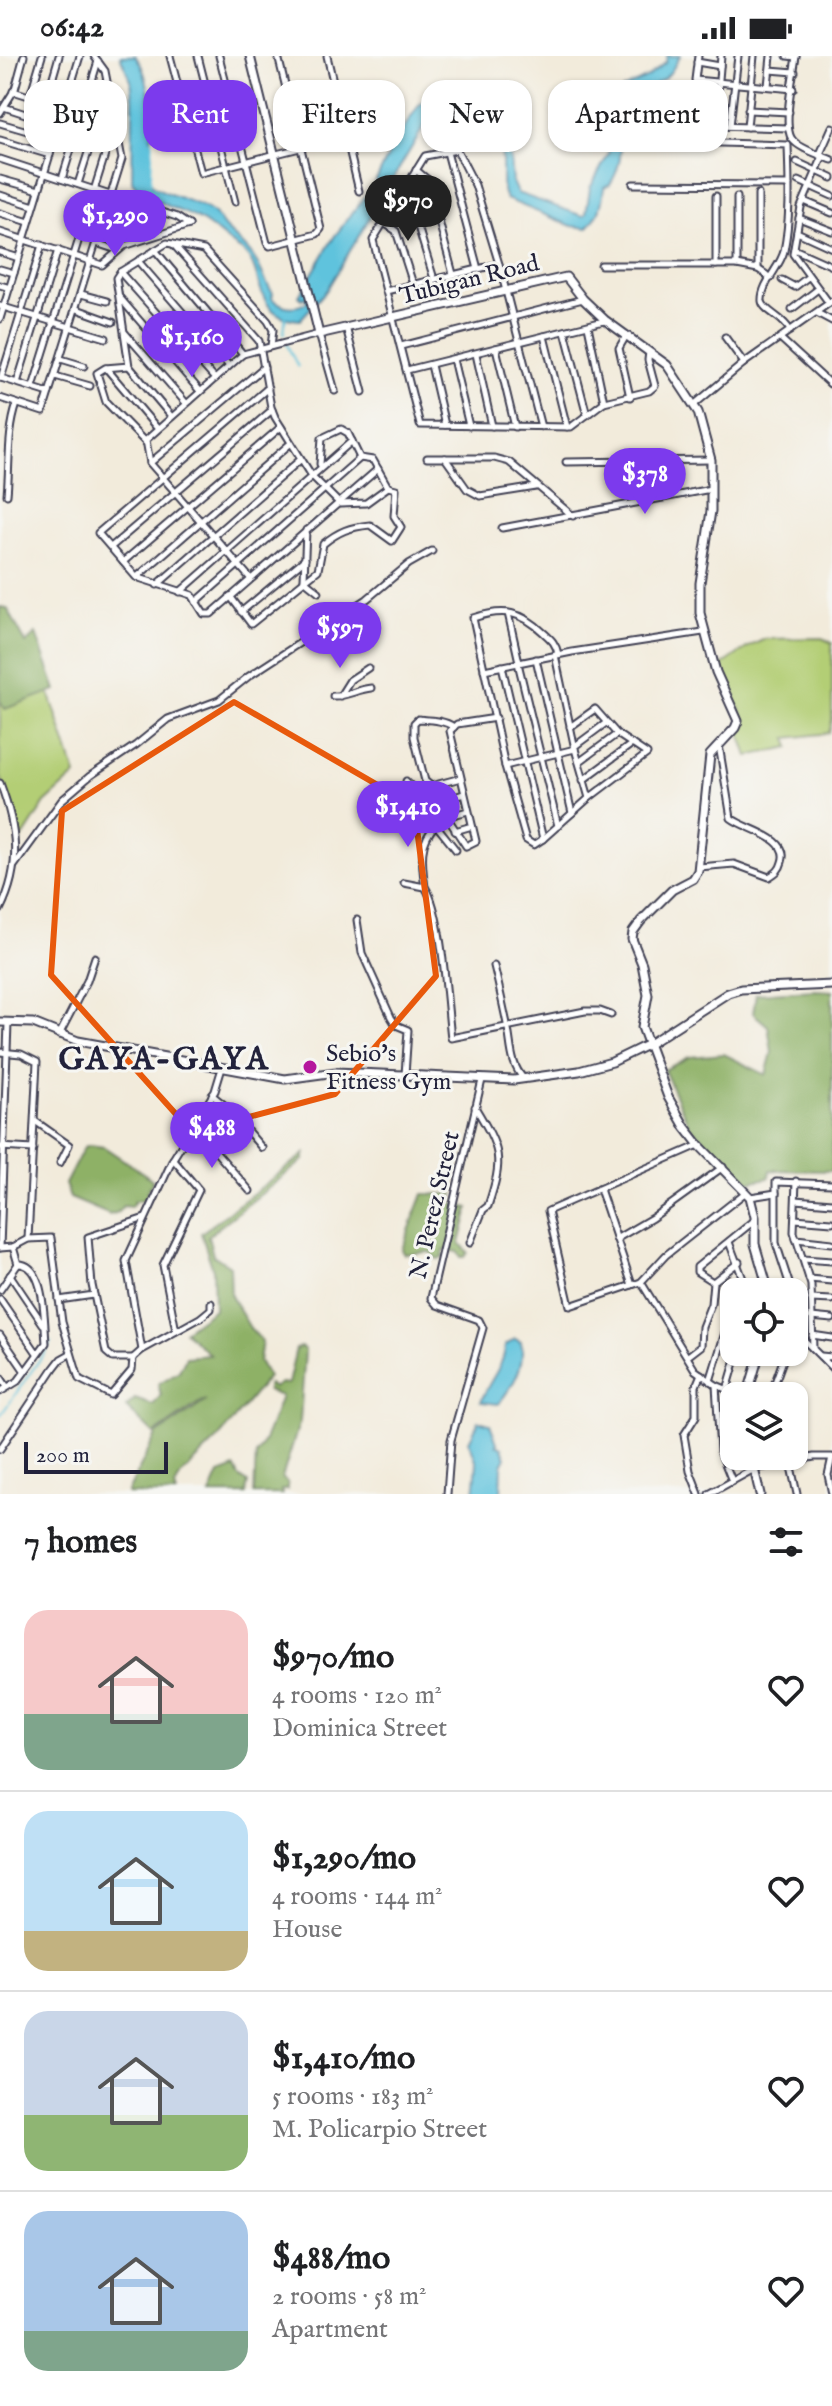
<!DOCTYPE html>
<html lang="en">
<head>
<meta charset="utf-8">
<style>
	:root { --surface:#fff; --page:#f6f6f6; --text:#202124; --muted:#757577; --line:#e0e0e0; --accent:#7c3aed }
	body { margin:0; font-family:"IM FELL English",serif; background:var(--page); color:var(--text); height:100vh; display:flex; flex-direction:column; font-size:30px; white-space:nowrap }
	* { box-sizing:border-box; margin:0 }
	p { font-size:26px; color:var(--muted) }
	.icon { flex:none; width:44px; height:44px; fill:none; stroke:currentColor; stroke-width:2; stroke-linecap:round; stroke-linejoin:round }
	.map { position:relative; height:1438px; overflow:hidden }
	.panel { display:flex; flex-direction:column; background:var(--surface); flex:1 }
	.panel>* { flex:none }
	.hud { position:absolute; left:24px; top:24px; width:784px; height:72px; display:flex; gap:16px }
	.fabs { position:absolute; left:720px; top:1222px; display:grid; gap:16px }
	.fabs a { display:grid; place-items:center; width:88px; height:88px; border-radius:16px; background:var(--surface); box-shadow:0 2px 6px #0004; font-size:40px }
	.scale { position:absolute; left:24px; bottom:20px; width:144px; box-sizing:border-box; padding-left:8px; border:4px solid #22223b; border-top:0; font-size:22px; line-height:28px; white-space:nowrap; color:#22223b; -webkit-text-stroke:6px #f6f6f2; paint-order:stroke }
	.price { position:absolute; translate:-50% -68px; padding:0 18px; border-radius:28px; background:var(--accent); color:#fff; font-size:26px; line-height:52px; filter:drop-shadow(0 2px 4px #0008) }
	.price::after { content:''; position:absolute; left:50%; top:48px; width:24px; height:18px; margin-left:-12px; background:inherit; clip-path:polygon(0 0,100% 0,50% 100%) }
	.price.on { background:#222; color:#fff }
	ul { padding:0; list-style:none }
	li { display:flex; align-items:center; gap:24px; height:200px; padding:0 24px }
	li+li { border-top:2px solid var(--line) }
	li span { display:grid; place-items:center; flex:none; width:224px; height:160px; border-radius:24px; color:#555 }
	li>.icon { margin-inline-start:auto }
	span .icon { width:96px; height:96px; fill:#fffc; stroke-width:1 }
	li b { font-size:34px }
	h2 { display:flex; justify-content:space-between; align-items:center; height:96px; padding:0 24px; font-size:34px }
	.tag { padding:0 28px; border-radius:24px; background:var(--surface); box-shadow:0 2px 6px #0004; font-size:28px; line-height:72px }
	.tag.on { background:var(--accent); color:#fff }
	.status { display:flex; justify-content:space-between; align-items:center; height:56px; padding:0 40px; background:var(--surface); direction:ltr }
	.status svg { height:22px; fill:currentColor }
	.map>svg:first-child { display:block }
	.green { fill:#b3ce74; stroke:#6a7858; stroke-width:2 }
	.forest { fill:#8eb166; stroke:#586a50; stroke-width:2 }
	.water { fill:#5fc3dd; stroke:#40728c; stroke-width:2 }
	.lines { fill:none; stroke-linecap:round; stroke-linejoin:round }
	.stream { stroke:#5fc3dd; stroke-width:2 }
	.river { stroke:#5fc3dd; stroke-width:9 }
	.street-casing { stroke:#414053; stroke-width:9 }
	.secondary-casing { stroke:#414053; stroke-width:11 }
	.primary-casing { stroke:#414053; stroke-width:11 }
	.street { stroke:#fff; stroke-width:5 }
	.secondary { stroke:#fff; stroke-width:7 }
	.primary { stroke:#fff; stroke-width:7 }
	.marked { fill:none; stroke:#e8590c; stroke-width:6; stroke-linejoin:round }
	.poi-dot { fill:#b5179e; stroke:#f6f6f2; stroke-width:3 }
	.labels { text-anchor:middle; stroke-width:6; stroke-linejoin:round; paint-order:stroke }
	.street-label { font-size:24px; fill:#22223b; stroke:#f6f6f2 }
	.poi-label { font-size:24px; fill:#22223b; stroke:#f6f6f2; text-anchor:start }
	.district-label { font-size:32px; font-weight:bold; letter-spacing:2px; fill:#22223b; stroke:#f6f6f2 }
</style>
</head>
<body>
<div class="status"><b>06:42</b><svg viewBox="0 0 49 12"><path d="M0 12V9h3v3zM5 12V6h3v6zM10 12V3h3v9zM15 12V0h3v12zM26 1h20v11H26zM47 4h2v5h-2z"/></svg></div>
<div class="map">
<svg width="832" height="1438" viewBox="0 0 832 1438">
	<rect width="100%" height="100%" fill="#f6f6f2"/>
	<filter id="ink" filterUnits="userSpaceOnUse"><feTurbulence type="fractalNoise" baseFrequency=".0125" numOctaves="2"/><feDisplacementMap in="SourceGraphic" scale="16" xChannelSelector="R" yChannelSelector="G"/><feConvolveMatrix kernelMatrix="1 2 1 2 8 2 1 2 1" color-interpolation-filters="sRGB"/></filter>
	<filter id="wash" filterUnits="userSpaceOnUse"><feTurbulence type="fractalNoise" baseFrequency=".006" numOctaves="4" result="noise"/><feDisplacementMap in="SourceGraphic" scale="32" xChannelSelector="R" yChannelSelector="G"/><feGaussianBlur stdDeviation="1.8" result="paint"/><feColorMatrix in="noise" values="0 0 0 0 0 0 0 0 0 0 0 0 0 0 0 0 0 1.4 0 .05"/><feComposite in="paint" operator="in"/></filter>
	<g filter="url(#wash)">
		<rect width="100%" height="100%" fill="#f2ebdb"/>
		<g class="green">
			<polygon points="822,582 832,587 832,664 829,677 787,682 790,691 748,700 739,674 743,664 742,658 718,612 748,591 765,583"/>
			<polygon points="49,636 76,719 45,747 21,784 14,754 0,719 0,645 5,652"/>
		</g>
		<g class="forest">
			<polygon points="0,551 7,552 26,587 36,578 56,634 5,653 0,645"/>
			<polygon points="815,934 832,935 832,1115 770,1114 769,1122 744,1127 689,1070 664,1014 689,1001 724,998 766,1019 772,996 768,970 753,957 756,938"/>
			<polygon points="90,1089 104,1091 149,1121 153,1125 147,1135 147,1143 135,1145 131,1151 123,1150 118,1156 110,1159 70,1142 65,1128 84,1091"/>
			<polygon points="305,1098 304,1104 208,1180 213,1199 230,1210 231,1240 250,1272 262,1285 259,1305 268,1321 217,1384 181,1419 175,1431 177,1438 127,1438 156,1379 206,1345 199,1347 154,1378 126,1351 135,1343 153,1349 161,1339 158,1328 179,1315 186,1301 210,1299 184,1275 214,1253 213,1214 201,1177"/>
			<polygon points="423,1138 454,1138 451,1147 469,1152 460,1187 468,1196 465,1201 461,1201 458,1196 444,1194 443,1202 437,1203 430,1196 404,1198 402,1193"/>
			<path d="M302,1291L305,1295L300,1365L282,1422L288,1427V1434H281L282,1438H254L256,1398C263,1392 277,1351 281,1340L267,1335V1331L269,1328L273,1332L281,1327L288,1328L296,1292Z"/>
			<polygon points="235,1412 239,1421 248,1427 246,1438 210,1438 219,1418"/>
		</g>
		<g class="water">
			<path d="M120,0H135C149,16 153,57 152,77C151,93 142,111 150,126C158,138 201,145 215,159C220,164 222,170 227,174C238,185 248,191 256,205C263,216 265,227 273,237L272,242C283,252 294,254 307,246L305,241L301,243L299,240L334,181L373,130L395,86L419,49L448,29H469L489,34L511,60L513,71L509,86L512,126L517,137L583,160L586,158L590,132L609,97L606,81L617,41L623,33L648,21L666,6L667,0H680C676,7 672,16 666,21C652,32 634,35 627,54C618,79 626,105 610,128L604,131C602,149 600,159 587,172L572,170L506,143C500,132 503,119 502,106C501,87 498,67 489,50L476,42L455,38L434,54L326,235L300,264C249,261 267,212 241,194C228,186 223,181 212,172C188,152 150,151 132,125L133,42L131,25Z"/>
			<path d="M515,1283L521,1286C526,1310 513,1330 498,1348L481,1346C487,1327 505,1309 505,1290Z"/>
			<polygon points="479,1365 490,1368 497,1387 496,1389 502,1392 506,1401 502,1409 501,1438 474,1438 477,1407 469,1385"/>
		</g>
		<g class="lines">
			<g class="stream">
				<polyline points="284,277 286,258"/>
				<polyline points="286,287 298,311"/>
				<polyline points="0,1360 52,1286"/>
			</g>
			<polyline class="river" points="147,128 149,87"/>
		</g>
	</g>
	<g filter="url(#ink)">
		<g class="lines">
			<defs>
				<g id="street">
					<polyline points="170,0 201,117 300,92"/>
					<polyline points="198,0 235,146"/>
					<polyline points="219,0 267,187 270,190 317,178 321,173 278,0"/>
					<polyline points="327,0 359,135"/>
					<polyline points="698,0 695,24 793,33"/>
					<polyline points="787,0 796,1"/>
					<path d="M796,0C794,18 782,69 792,83C799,93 821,99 832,104"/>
					<polyline points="697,6 720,10"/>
					<polyline points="770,14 795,16"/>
					<polyline points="768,30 771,0"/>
					<polyline points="13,35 114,67"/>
					<polyline points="30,40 42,0"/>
					<polyline points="46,45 59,0"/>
					<polyline points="4,51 59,69"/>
					<polyline points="655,53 717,56"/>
					<polyline points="748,54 789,56"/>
					<polyline points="0,57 15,33 24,0"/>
					<polyline points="0,67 55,83"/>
					<polyline points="632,68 788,72"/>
					<polyline points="715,70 721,0"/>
					<polyline points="730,70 738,0"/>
					<polyline points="747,71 754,0"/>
					<path d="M627,75C638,60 655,52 668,39L718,40"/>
					<polyline points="0,84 50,99"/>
					<path d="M651,85L788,89C789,125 791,160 784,195C780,212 761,227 762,245C763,255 785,262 790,275"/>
					<polyline points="447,96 478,213"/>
					<polyline points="820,98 832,71"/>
					<polyline points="823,100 801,151 793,198 829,247"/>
					<polyline points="0,103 177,161 189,169"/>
					<polyline points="797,106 832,122"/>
					<polyline points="416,114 428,124 453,218"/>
					<polyline points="0,123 39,134"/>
					<polyline points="62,123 98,5"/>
					<polyline points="799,125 832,140"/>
					<polyline points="78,128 99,62"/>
					<polyline points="633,128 789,129"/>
					<polyline points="0,139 34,150"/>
					<polyline points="401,139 412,151 434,223"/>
					<polyline points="737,141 737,209"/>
					<polyline points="804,145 832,157"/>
					<polyline points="0,157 29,166"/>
					<polyline points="799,162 832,175"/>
					<polyline points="384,167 396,175 413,228"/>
					<polyline points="101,170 142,183"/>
					<polyline points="0,176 102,209 124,190 189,169"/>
					<polyline points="797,176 832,192"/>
					<polyline points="96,187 117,194"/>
					<polyline points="173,188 259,285 271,351 275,361 312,420 340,448 366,447 388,431 373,404 360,402 348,377 341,373 322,382 320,408 322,411"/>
					<polyline points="794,193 832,210"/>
					<polyline points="155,194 243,298"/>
					<polyline points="0,196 19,202"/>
					<polyline points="138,205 229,310"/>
					<polyline points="601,209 737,209 758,213 771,222"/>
					<polyline points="716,209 716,140"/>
					<polyline points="0,213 14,217"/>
					<polyline points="758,213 758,138"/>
					<polyline points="120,216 215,323"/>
					<polyline points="782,224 795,231 808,221"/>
					<polyline points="0,229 10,232"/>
					<polyline points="386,235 499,208"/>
					<polyline points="81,238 107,245"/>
					<polyline points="120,242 200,335"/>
					<polyline points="0,250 106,282"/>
					<polyline points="77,253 113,266"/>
					<polyline points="792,253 818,233"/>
					<polyline points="817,257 832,265"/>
					<polyline points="0,263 80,0"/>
					<polyline points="588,270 604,346"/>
					<polyline points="346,271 363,336"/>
					<polyline points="565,275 587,359"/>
					<polyline points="125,277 186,347"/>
					<polyline points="544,280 567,371"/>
					<polyline points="626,280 619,292 630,341"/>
					<polyline points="725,281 744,307"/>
					<polyline points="780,282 830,328"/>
					<polyline points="401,290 583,243"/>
					<polyline points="496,292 515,371"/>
					<polyline points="476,298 492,370"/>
					<polyline points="61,303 84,310"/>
					<polyline points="453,303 469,370"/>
					<polyline points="431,309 445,369"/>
					<polyline points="129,310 171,360"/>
					<polyline points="106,312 157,372"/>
					<polyline points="407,314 604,265"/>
					<polyline points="55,320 90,330"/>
					<polyline points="1,322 42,189"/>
					<polyline points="1,322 49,337"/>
					<polyline points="17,327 58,194"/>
					<polyline points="33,331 114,70"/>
					<polyline points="268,332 98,477 136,521 192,539 204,558 211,558 378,413"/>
					<polyline points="0,342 43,356 122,103 105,15 94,0"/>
					<polyline points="695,348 744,307 832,245"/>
					<polyline points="541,371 499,208 475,129 457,94 425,100 373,184 420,369 571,371 604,346 649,335 655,330 648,304 649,296"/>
					<polyline points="145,386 106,346 97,317 105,312 129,310 116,222 120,216 167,187 204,194 268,265 273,274 271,290"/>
					<polyline points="427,402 494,402 509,406 573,460"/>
					<polyline points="445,402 467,433 480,440 536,431"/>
					<polyline points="566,406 711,404"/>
					<polyline points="150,407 264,311"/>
					<path d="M7,439C10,408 7,377 17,348"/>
					<polyline points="502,472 711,433"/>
					<polyline points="111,491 272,354"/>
					<polyline points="123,506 281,371"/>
					<polyline points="137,521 291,387"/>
					<polyline points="250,522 150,407 146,384 243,298 319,278 335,335"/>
					<polyline points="304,523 306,474"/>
					<polyline points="304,524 319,536"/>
					<polyline points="157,529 300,404"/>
					<polyline points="180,536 352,385"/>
					<path d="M230,540L251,568L318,514L323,488C339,475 350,471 370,469L392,485L401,471L394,460L396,433L388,431"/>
					<polyline points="196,546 360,402"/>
					<polyline points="241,556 305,503"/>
					<polyline points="508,557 519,606"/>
					<path d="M558,598C556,588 552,584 544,577C521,555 504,552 473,562L505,710L526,784L534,789L543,783L589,742L647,698L617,678L595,653L570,671"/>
					<polyline points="555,599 575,693 589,742"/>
					<polyline points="536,603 572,757"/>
					<polyline points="518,607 558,770"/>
					<polyline points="502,610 543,783"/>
					<polyline points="484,614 572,596 703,576"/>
					<path d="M333,640C346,641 358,633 371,632"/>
					<polyline points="340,640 350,624 368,612"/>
					<polyline points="575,690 606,667"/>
					<polyline points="579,706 617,678"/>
					<polyline points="505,710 575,693"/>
					<polyline points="461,722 431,730 437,746 466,790 476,785 450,675 457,668 496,662"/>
					<polyline points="583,724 632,688"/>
					<polyline points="406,725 426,746 436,769 456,794"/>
					<path d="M0,727C17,772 22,810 0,854"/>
					<path d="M431,730L425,725L414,681V667L418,663C430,664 444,664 454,671"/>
					<polyline points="437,746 464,738"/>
					<polyline points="446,761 468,755"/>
					<polyline points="421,766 414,753 426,746"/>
					<polyline points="455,775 472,770"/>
					<polyline points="14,810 62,744 90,720 136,689 168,663 219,644 249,620 367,543 409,508 432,495"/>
					<path d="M699,811L734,808L769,821C776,817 780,814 782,806C791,781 746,774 731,762L719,689"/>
					<path d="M404,827L425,831C442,854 447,949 451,982L585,955H600L611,959"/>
					<path d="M425,831C422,809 418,786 436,769"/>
					<polyline points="357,864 362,897 391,961 396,969 408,974 405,1019"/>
					<path d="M494,910C499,930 503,949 507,968C512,988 509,1007 524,1023"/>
					<polyline points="59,979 87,925 95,901"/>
					<polyline points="0,996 21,998 37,1006 28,1183"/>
					<polyline points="212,1039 227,1051 262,1092"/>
					<polyline points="35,1065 69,1089 60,1107"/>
					<polyline points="190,1074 210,1089 250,1135"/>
					<polyline points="699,1089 548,1155 570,1250 641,1226 666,1199 746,1136"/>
					<polyline points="0,1091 33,1093"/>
					<polyline points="173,1103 199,1134 163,1209 176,1275"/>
					<polyline points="796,1125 794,1176 811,1229 813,1293"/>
					<polyline points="600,1133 632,1229"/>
					<polyline points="750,1141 776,1137"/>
					<polyline points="796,1144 832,1147"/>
					<polyline points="795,1163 832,1166"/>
					<polyline points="616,1183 652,1162 723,1111"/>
					<polyline points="796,1183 832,1187"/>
					<polyline points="729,1186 748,1236"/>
					<path d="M470,1187L483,1154L488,1150C504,1102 501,1094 475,1051"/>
					<polyline points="13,1191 18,1208"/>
					<polyline points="0,1192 13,1191 28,1183 51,1182 62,1266 79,1323 111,1339 132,1314 133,1302 142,1294 200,1262 211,1253 211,1247"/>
					<polyline points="0,1192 8,967"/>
					<polyline points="803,1203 832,1205"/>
					<polyline points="10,1219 43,1268"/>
					<polyline points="809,1223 832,1225"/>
					<polyline points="641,1226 695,1314 716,1329 743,1340"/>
					<polyline points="713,1226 697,1216 697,1211 755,1164"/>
					<polyline points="0,1234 18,1208"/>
					<polyline points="792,1236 776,1187 776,1126 832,1128"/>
					<polyline points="0,1243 37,1297"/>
					<polyline points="811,1243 832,1244"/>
					<polyline points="59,1244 94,1239"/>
					<polyline points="811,1261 832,1263"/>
					<polyline points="794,1274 832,1312"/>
					<polyline points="0,1279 24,1314"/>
					<polyline points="812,1279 832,1282"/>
					<polyline points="142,1294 126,1205 173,1103 215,1035 222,1012"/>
					<polyline points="688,1300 701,1290 702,1271 711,1248 713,1226 739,1206"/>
					<polyline points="821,1300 832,1301"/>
					<polyline points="133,1302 113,1302 106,1296 92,1229 88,1181 145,1162"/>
					<polyline points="0,1320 7,1331"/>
					<polyline points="710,1325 732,1254 731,1238 745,1226"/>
					<polyline points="716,1329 720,1395 732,1425"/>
					<polyline points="727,1334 738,1296"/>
					<path d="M0,1336L18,1325L46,1287C44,1266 46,1207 18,1208"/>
					<polyline points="770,1340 786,1296"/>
					<polyline points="0,1393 54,1312 61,1303 70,1298"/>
					<polyline points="790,1406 797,1438"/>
					<polyline points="447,1438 451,1384 483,1272 479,1264 437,1249 431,1242 482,1024"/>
					<polyline points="699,1438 690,1415 684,1379 696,1360 696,1330 701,1318"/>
					<polyline points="709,1438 754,1413 814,1401 832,1401 828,1419 832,1438"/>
				</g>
				<g id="secondary">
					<polyline points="250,0 319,278 566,221 583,243 605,264 667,309 698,356 711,404 711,455 700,527 700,557 716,616 738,665 735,672 710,699 698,815 693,823 672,834 641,865 633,876 632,883 642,908 648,939 642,971 668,1041 685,1071 699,1089 750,1141 755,1161 755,1188 769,1236"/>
					<polyline points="747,1340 760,1296"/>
					<polyline points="751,1400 760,1438"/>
				</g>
				<polyline id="primary" points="0,966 33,967 78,985 285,1023 336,1016 514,1024 579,1015 612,1006 649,988 728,937 741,933 832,929"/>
			</defs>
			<use href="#street" class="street-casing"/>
			<use href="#secondary" class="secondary-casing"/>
			<use href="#primary" class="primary-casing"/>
			<use href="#street" class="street"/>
			<use href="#secondary" class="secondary"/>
			<use href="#primary" class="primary"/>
		</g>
	</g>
	<path class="marked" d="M234,646L414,750L436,920L335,1038L192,1076L51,919L62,755Z"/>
	<circle class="poi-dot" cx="310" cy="1011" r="8"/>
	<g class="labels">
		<g class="street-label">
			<text transform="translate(469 223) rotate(-14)" y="8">Tubigan Road</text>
			<text transform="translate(434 1149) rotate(-77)" y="8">N. Perez Street</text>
		</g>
		<g class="poi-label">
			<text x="326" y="1005">Sebio's<tspan x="326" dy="28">Fitness Gym</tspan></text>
		</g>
		<g class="district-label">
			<text x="164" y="1013">GAYA-GAYA</text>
		</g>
	</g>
</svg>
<div class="fabs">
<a><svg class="icon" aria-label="locate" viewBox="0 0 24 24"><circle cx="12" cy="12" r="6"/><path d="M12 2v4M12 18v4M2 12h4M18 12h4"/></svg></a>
<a><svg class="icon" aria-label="layers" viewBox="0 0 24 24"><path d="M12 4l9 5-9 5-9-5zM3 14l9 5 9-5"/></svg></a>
</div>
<div class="scale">200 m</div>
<b class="price on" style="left:408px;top:187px">$970</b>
<b class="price" style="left:115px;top:202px">$1,290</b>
<b class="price" style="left:192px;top:323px">$1,160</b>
<b class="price" style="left:645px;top:460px">$378</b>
<b class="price" style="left:340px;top:614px">$597</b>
<b class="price" style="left:408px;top:793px">$1,410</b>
<b class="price" style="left:212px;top:1114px">$488</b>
<div class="hud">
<a class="tag">Buy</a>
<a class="tag on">Rent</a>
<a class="tag">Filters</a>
<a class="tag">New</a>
<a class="tag">Apartment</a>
</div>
</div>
<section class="panel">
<h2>7 homes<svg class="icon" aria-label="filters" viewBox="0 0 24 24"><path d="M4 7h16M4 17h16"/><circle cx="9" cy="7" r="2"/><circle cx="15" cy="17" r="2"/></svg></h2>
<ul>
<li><span style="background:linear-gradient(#f6c9c9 65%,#7fa58c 0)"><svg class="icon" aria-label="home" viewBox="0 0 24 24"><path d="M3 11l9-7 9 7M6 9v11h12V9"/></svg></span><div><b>$970/mo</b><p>4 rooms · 120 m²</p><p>Dominica Street</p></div><svg class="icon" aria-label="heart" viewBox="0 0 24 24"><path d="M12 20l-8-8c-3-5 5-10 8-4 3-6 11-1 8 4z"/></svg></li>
<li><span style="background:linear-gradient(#bfe0f5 75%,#c2b280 0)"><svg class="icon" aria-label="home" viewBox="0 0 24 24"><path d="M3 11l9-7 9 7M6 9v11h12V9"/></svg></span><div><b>$1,290/mo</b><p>4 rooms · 144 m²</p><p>House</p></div><svg class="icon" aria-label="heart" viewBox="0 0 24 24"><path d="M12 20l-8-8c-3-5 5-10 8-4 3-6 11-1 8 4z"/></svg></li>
<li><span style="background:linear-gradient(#c9d6e8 65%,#8fb573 0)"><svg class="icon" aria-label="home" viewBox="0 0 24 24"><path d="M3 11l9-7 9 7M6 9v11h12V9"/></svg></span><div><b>$1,410/mo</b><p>5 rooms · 183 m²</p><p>M. Policarpio Street</p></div><svg class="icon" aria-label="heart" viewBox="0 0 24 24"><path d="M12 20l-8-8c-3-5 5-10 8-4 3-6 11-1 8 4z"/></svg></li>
<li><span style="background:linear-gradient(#a9c7e8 75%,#7fa58c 0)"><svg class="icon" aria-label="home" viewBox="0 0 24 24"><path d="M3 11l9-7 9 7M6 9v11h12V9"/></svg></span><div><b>$488/mo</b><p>2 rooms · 58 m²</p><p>Apartment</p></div><svg class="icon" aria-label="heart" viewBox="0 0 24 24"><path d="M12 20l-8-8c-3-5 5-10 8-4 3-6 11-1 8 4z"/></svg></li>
</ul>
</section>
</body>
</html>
